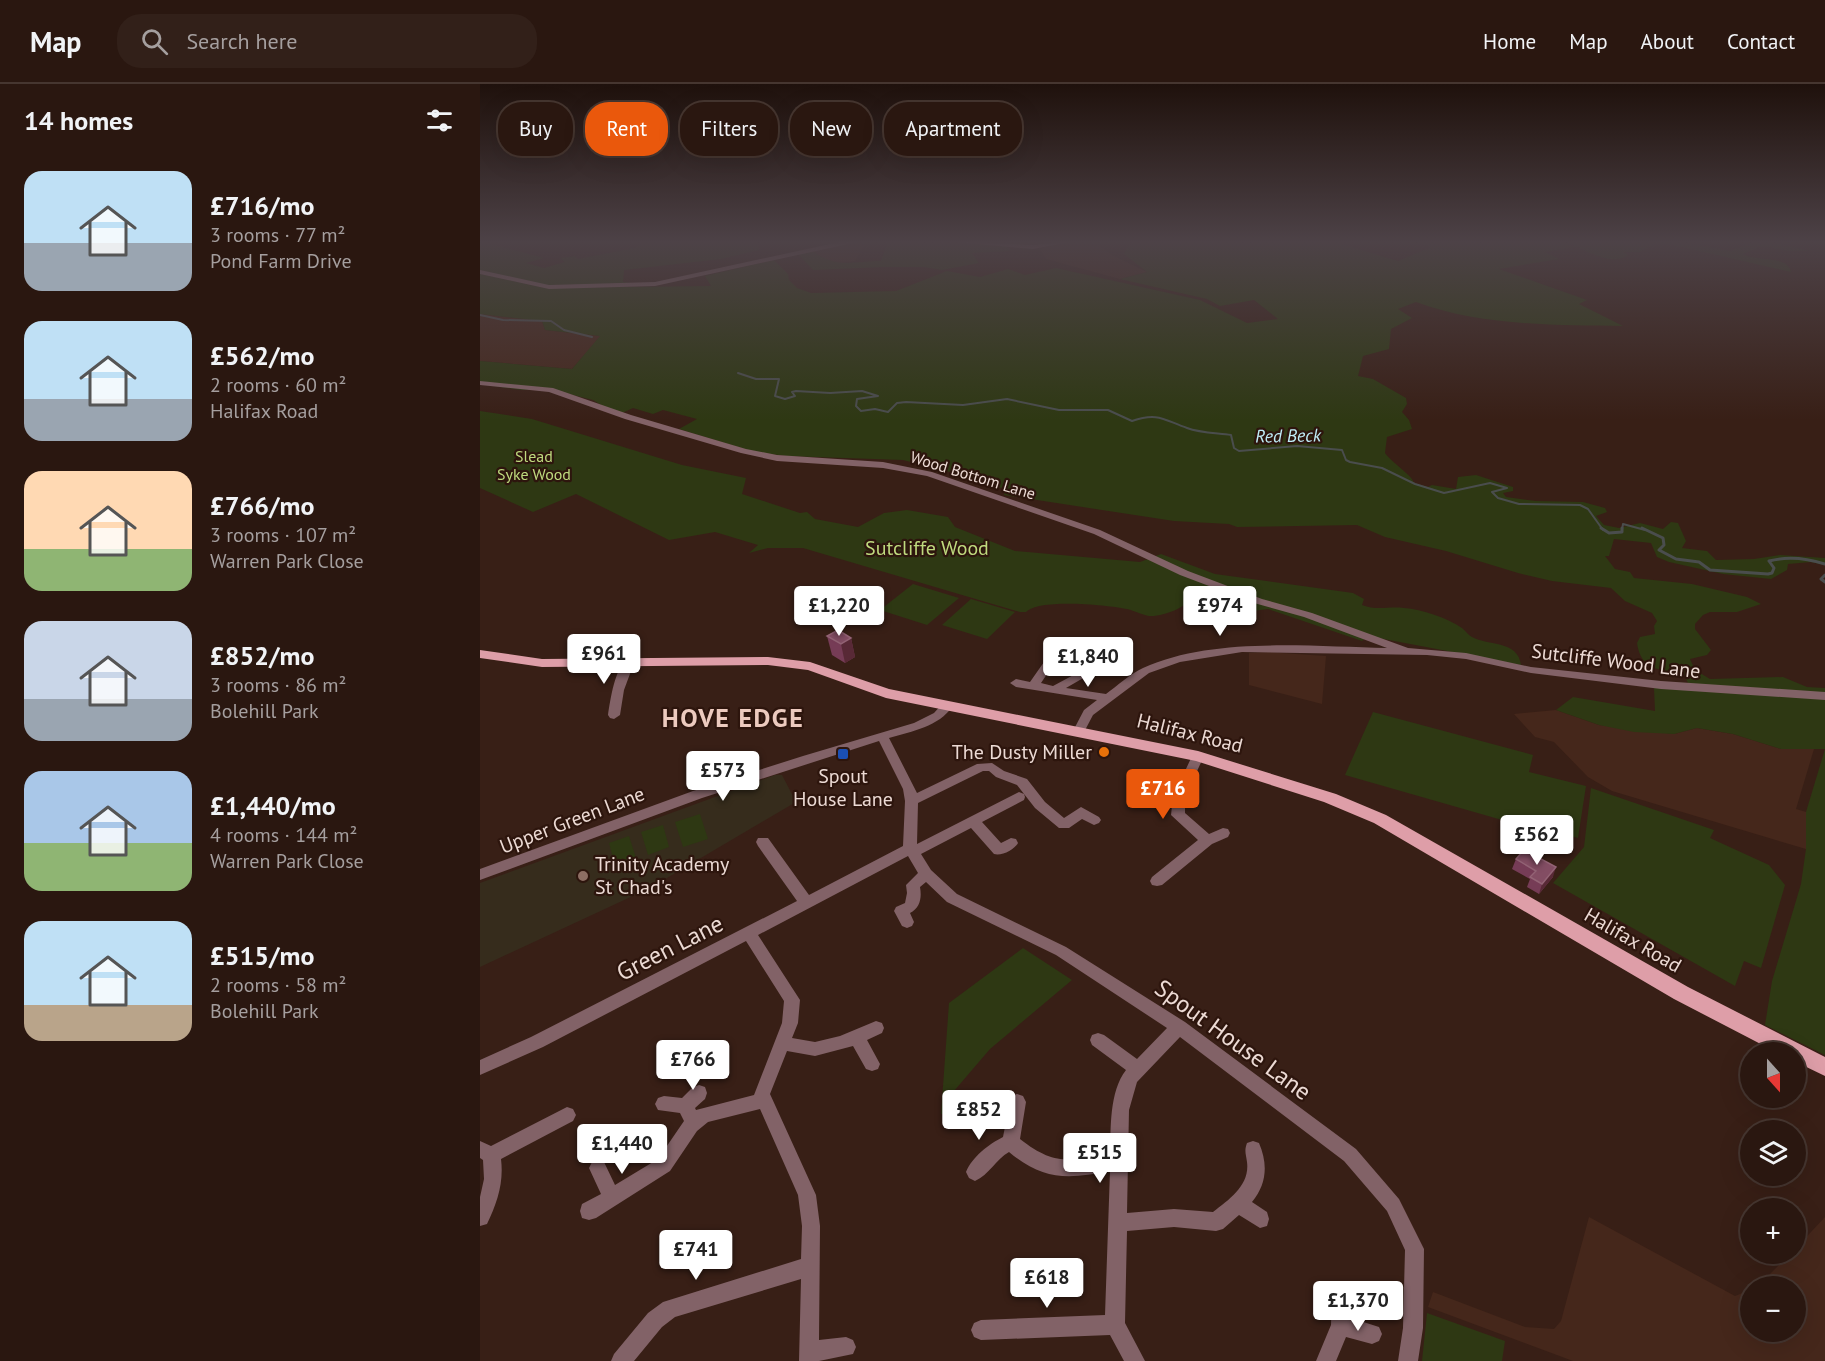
<!DOCTYPE html>
<html lang="en">
<head>
<meta charset="utf-8">
<style>
	:root { --surface:#2a1710; --page:#322019; --text:#f1f3f6; --muted:#a59f9f; --line:#463630; --accent:#ea580c }
	body { margin:0; font-family:"PT Sans",sans-serif; background:var(--page); color:var(--text); height:100vh; display:flex; flex-direction:column; font-size:22px; white-space:nowrap }
	* { box-sizing:border-box; margin:0 }
	p { font-size:20px; color:var(--muted) }
	.icon { flex:none; width:33px; height:33px; fill:none; stroke:currentColor; stroke-width:2; stroke-linecap:round; stroke-linejoin:round }
	.map { position:relative; flex:1; overflow:hidden }
	.side { display:flex; flex-direction:column; background:var(--surface); width:480px }
	.side>* { flex:none }
	.hud { position:absolute; left:18px; top:18px; width:570px; height:54px; display:flex; gap:12px }
	.needle { width:39px; rotate:159deg }
	.controls { position:absolute; left:1260px; top:958px; display:grid; gap:12px }
	.controls a { display:grid; place-items:center; width:66px; height:66px; border-radius:50%; background:var(--surface); box-shadow:0 6px 24px #0002,0 0 0 2px var(--line); font-size:30px }
	.price { position:absolute; translate:-50% -51px; padding:0 14px; border-radius:6px; background:#fff; color:#222; font-size:20px; line-height:39px; filter:drop-shadow(0 2px 3px #0008) }
	.price::after { content:''; position:absolute; left:50%; top:36px; width:18px; height:14px; margin-left:-9px; background:inherit; clip-path:polygon(0 0,100% 0,50% 100%) }
	.price.selected { background:var(--accent); color:#fff }
	ul { padding:0; list-style:none }
	li { display:flex; align-items:center; gap:18px; height:150px; padding:0 24px }
	li span { display:grid; place-items:center; flex:none; width:168px; height:120px; border-radius:18px; color:#555 }
	li>.icon { margin-inline-start:auto }
	span .icon { width:72px; height:72px; fill:#fffc; stroke-width:1 }
	li b { font-size:26px }
	h2 { display:flex; justify-content:space-between; align-items:center; height:72px; padding:0 24px; font-size:26px }
	.tag { padding:0 21px; border-radius:24px; background:var(--surface); box-shadow:0 6px 24px #0002,0 0 0 2px var(--line); font-size:21px; line-height:54px }
	.tag.selected { background:var(--accent); color:#fff }
	header { display:flex; align-items:center; gap:36px; box-sizing:border-box; height:84px; padding:0 30px; background:var(--surface); border-bottom:2px solid var(--line) }
	header strong { font-size:28px }
	nav { display:flex; gap:33px; margin-inline-start:auto; font-size:21px }
	.search { width:420px; height:54px; background:var(--page); display:flex; align-items:center; gap:15px; box-sizing:border-box; padding:0 21px; border-radius:24px; color:var(--muted); font-size:22px }
	main { display:flex; flex:1; min-height:0 }
	.map>svg:first-child { display:block }
	.built { fill:#45271b }
	.education { fill:#362c1c }
	.green { fill:#2e3813 }
	.lines { fill:none; stroke-linecap:round; stroke-linejoin:round }
	.stream-far1 { stroke:#4a4d4d; stroke-width:2 }
	.stream { stroke:#4a4d4d; stroke-width:3 }
	.minor { fill:#826267; fill-rule:evenodd }
	.major { fill:#de9ea8; fill-rule:evenodd }
	.wall { fill:#763c56 }
	.shaded-wall { fill:#582936 }
	.building { fill:#834d63; stroke:#936375; stroke-width:1.5 }
	.food-dot { fill:#e8710a; stroke:#2d150d; stroke-width:2 }
	.transit-dot { fill:#1a4fb4; stroke:#2d150d; stroke-width:2 }
	.education-dot { fill:#8d6e63; stroke:#2d150d; stroke-width:2 }
	.labels { text-anchor:middle; stroke-width:4.5; stroke-linejoin:round; paint-order:stroke }
	.far-park-label { font-size:16px; fill:#bfda7e; stroke:#2d150d }
	.far-street-label { font-size:16px; fill:#ecdad4; stroke:#2d150d }
	.far-water-label { font-size:18px; font-style:italic; fill:#c0eef8; stroke:#2d150d }
	.park-label { font-size:20px; fill:#bfda7e; stroke:#2d150d }
	.street-label { font-size:20px; fill:#ecdad4; stroke:#2d150d }
	.poi-label { font-size:20px; fill:#ecdad4; stroke:#2d150d; text-anchor:end }
	.near-street-label { font-size:24px; fill:#ecdad4; stroke:#2d150d }
	.district-label { font-size:26px; font-weight:bold; letter-spacing:1.5px; fill:#eccabe; stroke:#2d150d }
</style>
</head>
<body>
<header>
<strong>Map</strong>
<div class="search"><svg class="icon" aria-label="search" viewBox="0 0 24 24"><circle cx="10" cy="10" r="6"/><path d="M15 15l6 6"/></svg>Search here</div>
<nav><a>Home</a><a>Map</a><a>About</a><a>Contact</a></nav>
</header>
<main>
<section class="side">
<h2>14 homes<svg class="icon" aria-label="filters" viewBox="0 0 24 24"><path d="M4 7h16M4 17h16"/><circle cx="9" cy="7" r="2"/><circle cx="15" cy="17" r="2"/></svg></h2>
<ul>
<li><span style="background:linear-gradient(#bfe0f5 60%,#9aa5b1 0)"><svg class="icon" aria-label="home" viewBox="0 0 24 24"><path d="M3 11l9-7 9 7M6 9v11h12V9"/></svg></span><div><b>£716/mo</b><p>3 rooms · 77 m²</p><p>Pond Farm Drive</p></div></li>
<li><span style="background:linear-gradient(#bfe0f5 65%,#9aa5b1 0)"><svg class="icon" aria-label="home" viewBox="0 0 24 24"><path d="M3 11l9-7 9 7M6 9v11h12V9"/></svg></span><div><b>£562/mo</b><p>2 rooms · 60 m²</p><p>Halifax Road</p></div></li>
<li><span style="background:linear-gradient(#ffd9b3 65%,#8fb573 0)"><svg class="icon" aria-label="home" viewBox="0 0 24 24"><path d="M3 11l9-7 9 7M6 9v11h12V9"/></svg></span><div><b>£766/mo</b><p>3 rooms · 107 m²</p><p>Warren Park Close</p></div></li>
<li><span style="background:linear-gradient(#c9d6e8 65%,#9aa5b1 0)"><svg class="icon" aria-label="home" viewBox="0 0 24 24"><path d="M3 11l9-7 9 7M6 9v11h12V9"/></svg></span><div><b>£852/mo</b><p>3 rooms · 86 m²</p><p>Bolehill Park</p></div></li>
<li><span style="background:linear-gradient(#a9c7e8 60%,#8fb573 0)"><svg class="icon" aria-label="home" viewBox="0 0 24 24"><path d="M3 11l9-7 9 7M6 9v11h12V9"/></svg></span><div><b>£1,440/mo</b><p>4 rooms · 144 m²</p><p>Warren Park Close</p></div></li>
<li><span style="background:linear-gradient(#bfe0f5 70%,#b9a48a 0)"><svg class="icon" aria-label="home" viewBox="0 0 24 24"><path d="M3 11l9-7 9 7M6 9v11h12V9"/></svg></span><div><b>£515/mo</b><p>2 rooms · 58 m²</p><p>Bolehill Park</p></div></li>
</ul>
</section>
<div class="map">
<svg width="1345" height="1277" viewBox="0 0 1345 1277">
	<rect width="100%" height="100%" fill="#381f16"/>
	<g class="built">
		<polygon points="595,157 612,157 632,171 667,188 640,195 566,175 560,166 565,163"/>
		<polygon points="377,158 386,158 375,177 363,179 347,178 333,167"/>
		<polygon points="0,230 62,237 65,246 121,252 92,285 0,277"/>
		<polygon points="788,568 846,572 842,620 769,601 769,569"/>
		<polygon points="1076,626 1119,641 1194,650 1217,644 1253,650 1301,665 1334,665 1316,725 1326,728 1326,765 1132,707 1108,693 1074,658 1055,653 1034,630"/>
		<polygon points="1109,1133 1255,1212 1270,1206 1270,1248 1316,1248 1316,1203 1277,1203 1310,1170 1316,1170 1316,1164 1345,1133 1345,1277 1093,1277 948,1223 953,1208 1045,1243 1074,1245 1081,1237"/>
	</g>
	<polygon class="education" points="295,691 302,691 316,718 170,804 0,883 0,799"/>
	<g class="green">
		<polygon points="0,157 64,174 46,179 64,184 85,178 80,174 95,172 98,175 154,164 169,157 303,157 278,158 279,166 241,175 144,186 143,198 159,200 64,201 0,186"/>
		<path d="M408,157L479,160L477,158L526,162L530,167L492,169L499,179L462,186L444,183H403L333,186L318,170L333,167C356,185 373,177 401,177Z"/>
		<path d="M671,157H754C760,160 780,159 787,157H852L918,177L951,163L932,157H998L1003,160C1031,155 1068,153 1095,163L1065,168L1079,175L1019,185L1107,216L1099,220L1143,242C1076,241 1000,242 936,218L918,225L932,234L911,245L909,265L883,272L878,292L893,295L926,314L927,320L922,328L929,336L932,345L907,353L905,369C912,379 932,391 934,399L948,403L952,401L976,405L978,393L996,391L1033,403V407L1023,409L1026,413L1056,417L1103,418L1125,424L1127,428L1116,432L1124,441L1139,444L1160,439L1183,445L1191,438L1198,439L1206,457L1202,464L1227,467L1236,476L1274,475L1300,471L1345,474V481L1331,478L1308,480L1307,486L1291,495L1243,490L1189,478L1177,473L1171,459L1134,455L1129,472H1125L1135,485L1150,488L1154,494L1212,500L1267,513L1281,520L1257,528H1230L1223,531L1215,540V545L1231,566L1227,571L1210,575L1215,586L1230,595L1303,593L1327,603L1345,604V971L1285,941L1292,897L1321,800L1326,765V728L1345,665H1301L1253,650L1217,644L1194,650L1154,648L1119,641L1076,626L1093,613L1175,627L1174,604L1169,597L1208,599L1203,589C1180,586 1161,587 1157,559L1160,553L1175,550L1174,542L1177,537L1172,529L1145,517L1131,504L1072,497L1038,489L966,467L905,453L877,441L757,443L749,440L694,437L524,411L525,404L510,403L474,389L423,376L306,372L274,368L199,345L217,335L183,326L173,330L153,324L142,329L126,324L113,316L73,306H41L0,300V277L92,285L120,252L65,246L62,237L0,230V190L65,204L231,202L225,192L294,176L308,190L309,196L317,204L331,209L416,207L467,187L500,193L528,185L545,191L576,184L720,216L767,239L798,235L774,216L740,222L727,215L640,195L667,188L644,170L648,161Z"/>
		<path d="M1084,157H1197L1250,167L1274,157H1288L1330,167H1307L1282,162L1263,170C1277,178 1308,171 1311,188L1180,158L1159,168H1144L1148,171C1130,184 1103,164 1084,157Z"/>
		<path d="M0,327L52,335L202,381L266,394L262,410L320,429L327,428L335,435L378,443L404,429L427,426L468,433L475,443L535,467L660,478L681,470L735,490L873,509L884,515L882,521C897,527 909,522 924,524C942,525 967,534 982,544C986,547 988,551 992,553C1008,562 1038,556 1041,581L888,552L882,557L788,525L773,527L716,514C702,523 691,530 674,532C665,533 656,527 647,525C628,521 559,514 546,528H540L323,464H288L269,469L278,461L235,448L189,456L96,410L53,428L0,404Z"/>
		<polygon points="433,500 479,514 447,541 400,526"/>
		<polygon points="491,515 535,528 507,555 462,541"/>
		<polygon points="893,628 1053,671 1049,688 1106,702 1098,754 1037,737 1036,740 865,691"/>
		<polygon points="1111,704 1234,746 1230,754 1289,781 1305,801 1281,884 1264,877 1255,902 1073,799 1104,763"/>
		<polygon points="220,730 228,755 203,763 195,738"/>
		<polygon points="183,741 189,763 168,771 161,748"/>
		<polygon points="149,752 157,777 136,785 129,759"/>
		<polygon points="543,864 592,896 510,965 474,1007 477,1028 461,1030 469,919"/>
		<polygon points="947,1229 1025,1257 1022,1277 942,1277"/>
	</g>
	<g class="lines">
		<g class="stream-far1">
			<polyline points="0,231 23,236 71,237 84,246 112,253"/>
			<path d="M258,289L276,295H299L295,312L305,315L315,312L312,308L316,307L350,309L382,307L398,312L377,315L376,322L381,327L395,325L408,328L417,319L426,318L483,321L527,315L579,326H628L652,337C678,328 684,336 707,344C720,349 737,349 751,351L754,364L759,367L817,362L862,366L866,376L870,378L902,384L935,400L964,409L1010,399L1027,404L1012,408L1018,414L1039,420L1100,421L1108,425L1123,446"/>
			<polyline points="1142,446 1143,440 1165,446"/>
		</g>
		<g class="stream">
			<polyline points="1121,444 1129,449 1142,448 1142,444"/>
			<path d="M1162,444L1183,454L1184,461L1179,466L1196,475L1219,478L1230,486L1288,490L1292,489L1294,484L1289,477C1308,472 1326,474 1345,480"/>
			<polyline points="1345,491 1341,495 1345,498"/>
		</g>
		<g class="minor">
			<polygon points="364,157 382,157 175,202 69,205 0,190 0,186 69,201 175,198"/>
			<polygon points="465,157 553,161 595,157 553,165"/>
			<path d="M0,297L73,304L151,331L266,365L297,371L403,378L452,388L620,446L708,487L782,515L832,529L928,564L986,569L1051,583L1181,597L1345,608V616L1181,605L1051,589L986,575L947,571L762,568L700,578L669,589L613,631L603,650L599,651L593,647L604,626L617,616L536,603L530,599L536,595L550,598L578,558L582,557L587,560L561,599L573,602L627,573L631,574L633,576L631,578L586,604L626,610C637,602 650,590 663,584C733,552 831,563 907,564L824,533L774,519L700,491L614,450L447,392L403,384L297,377L261,369L145,335L69,308L0,301Z"/>
			<path d="M148,576L154,579L144,606L140,631L134,635L130,634L128,631C130,618 135,581 148,576Z"/>
			<path d="M467,618L473,622C458,643 433,647 409,654L437,709L497,680L512,679L524,687L547,695L565,718L584,734L601,723L619,733L621,736L619,739L614,741L602,735L589,744H579L555,724L537,701L516,693L509,687H503L438,719L437,760L539,708L544,710L545,713L544,716L502,738L521,759L531,754L536,755L538,759C534,766 522,772 514,770L491,744L441,770L451,786L477,810L586,863L705,938L876,1065L919,1115L944,1165L943,1244L938,1277H918L923,1244L925,1166L907,1127L864,1077L700,953L657,998L649,1026L647,1129L694,1125L733,1128C750,1115 770,1101 767,1078C766,1070 764,1067 767,1059L773,1057L779,1059C788,1080 787,1100 772,1118L787,1128L789,1135L787,1142L780,1144L759,1131L743,1145L736,1147L694,1143L647,1147L645,1239L665,1277H644L630,1251L501,1256L494,1253L491,1246L494,1239L501,1236L625,1231L630,1087C588,1095 564,1097 529,1068C516,1075 509,1091 495,1097L489,1094L486,1088C492,1073 509,1060 523,1053L531,1012L537,1010L543,1012L546,1018L540,1055C574,1082 590,1077 630,1070C631,1044 629,1008 646,986L612,961L610,956L612,951L618,949L624,951L657,975L687,944L576,871L467,818L446,798L440,803C442,814 440,824 430,829L434,838L432,842L427,844L422,842L414,827L416,823L425,819L427,809L426,801L438,789L428,772L278,851L320,916L318,939L312,954L335,958L360,952L396,937L402,939L404,944L402,949L387,956L400,980L398,985L392,987L386,985L373,962L335,972L307,967L290,1010L336,1111L340,1142L339,1256L366,1253L373,1256L376,1263L373,1270L339,1277H319L321,1195L195,1233L182,1243L154,1277H131L134,1270L168,1229L183,1218L321,1175L322,1142L318,1111L280,1025L228,1038L217,1047L190,1087L116,1134L109,1136L102,1134L100,1127L102,1120L121,1110L109,1084L112,1078L118,1075L124,1078L135,1101L178,1075L204,1037L200,1029L178,1026L175,1020L178,1014L184,1012L202,1014L213,1003L219,1001L225,1003L227,1009L225,1015L215,1024L216,1026L274,1011L302,939L304,917L266,857L63,963L0,991V976L51,953L317,817L278,762L276,758L278,754H288L329,811L423,762L425,717L423,705L399,657L222,714L0,796V785L213,707L323,672L434,639L454,629L463,619Z"/>
			<polygon points="718,668 724,672 705,713 705,729 729,750 743,744 748,745 750,749 748,753 732,760 682,801 677,802 672,801 670,797 672,793 718,756 691,731 693,713 712,672"/>
			<path d="M87,1023L93,1025L96,1031L93,1037L21,1075C24,1099 17,1119 7,1140L0,1142V1113L4,1095L3,1076L0,1074V1057L11,1062Z"/>
			<polygon points="862,1200 869,1203 872,1210 871,1234 899,1243 902,1250 899,1257 892,1260 866,1253 856,1277 836,1277 851,1241 852,1210 855,1203"/>
		</g>
		<polygon class="major" points="0,566 62,575 288,573 330,578 409,605 718,667 856,710 906,731 1208,903 1345,973 1345,992 1316,978 1316,969 1298,969 1194,915 894,739 844,718 716,677 406,614 328,586 288,581 62,583 0,574"/>
	</g>
	<g class="wall">
		<polygon points="347,552 371,554 375,573 365,579 352,571"/>
		<polygon points="1036,775 1073,793 1059,810 1047,803 1050,795 1032,785"/>
	</g>
	<g class="shaded-wall">
		<polygon points="371,554 375,573 365,579 361,560"/>
		<polygon points="1076,783 1073,793 1059,810 1062,800"/>
	</g>
	<g class="building">
		<polygon points="358,546 371,554 361,560 347,552"/>
		<polygon points="1044,766 1076,783 1062,800 1050,793 1056,787 1036,775"/>
	</g>
	<linearGradient id="sky" x2="0" y2="1"><stop stop-color="#1f110c"/><stop offset="0.47" stop-color="#4d4247"/><stop offset="1" stop-color="#4d4247" stop-opacity="0"/></linearGradient>
	<rect width="1345" height="336" fill="url(#sky)"/>
	<circle class="food-dot" cx="624" cy="668" r="6"/>
	<rect class="transit-dot" x="357" y="664" width="12" height="12" rx="3"/>
	<circle class="education-dot" cx="103" cy="792" r="6"/>
	<g class="labels">
		<g class="far-park-label">
			<text x="54" y="378">Slead<tspan x="54" dy="18">Syke Wood</tspan></text>
		</g>
		<g class="far-street-label">
			<text transform="translate(493 391) rotate(17)" y="6">Wood Bottom Lane</text>
		</g>
		<g class="far-water-label">
			<text transform="translate(808 352) rotate(-1)" y="6">Red Beck</text>
		</g>
		<g class="park-label">
			<text x="447" y="471">Sutcliffe Wood</text>
		</g>
		<g class="street-label">
			<text transform="translate(1136 577) rotate(7)" y="7">Sutcliffe Wood Lane</text>
			<text transform="translate(710 649) rotate(14)" y="7">Halifax Road</text>
			<text transform="translate(92 736) rotate(-21)" y="7">Upper Green Lane</text>
			<text transform="translate(1153 856) rotate(30)" y="7">Halifax Road</text>
		</g>
		<g class="poi-label">
			<text x="612" y="675">The Dusty Miller</text>
			<text x="363" y="699" text-anchor="middle">Spout<tspan x="363" dy="23">House Lane</tspan></text>
			<text x="115" y="787" text-anchor="start">Trinity Academy<tspan x="115" dy="23">St Chad's</tspan></text>
		</g>
		<g class="near-street-label">
			<text transform="translate(190 864) rotate(-27)" y="8">Green Lane</text>
			<text transform="translate(753 956) rotate(36)" y="8">Spout House Lane</text>
		</g>
		<g class="district-label">
			<text x="253" y="643">HOVE EDGE</text>
		</g>
	</g>
</svg>
<div class="controls">
<a><svg class="needle" viewBox="-14 -14 28 28"><path d="M0-13l5 13h-10z" fill="#e53935"/><path d="M0 13l5-13h-10z" fill="#a59f9f"/></svg></a>
<a><svg class="icon" aria-label="layers" viewBox="0 0 24 24"><path d="M12 4l9 5-9 5-9-5zM3 14l9 5 9-5"/></svg></a>
<a>+</a>
<a>−</a>
</div>
<b class="price" style="left:359px;top:553px">£1,220</b>
<b class="price" style="left:740px;top:553px">£974</b>
<b class="price" style="left:124px;top:601px">£961</b>
<b class="price" style="left:608px;top:604px">£1,840</b>
<b class="price" style="left:243px;top:718px">£573</b>
<b class="price selected" style="left:683px;top:736px">£716</b>
<b class="price" style="left:1057px;top:782px">£562</b>
<b class="price" style="left:213px;top:1007px">£766</b>
<b class="price" style="left:499px;top:1057px">£852</b>
<b class="price" style="left:142px;top:1091px">£1,440</b>
<b class="price" style="left:620px;top:1100px">£515</b>
<b class="price" style="left:216px;top:1197px">£741</b>
<b class="price" style="left:567px;top:1225px">£618</b>
<b class="price" style="left:878px;top:1248px">£1,370</b>
<div class="hud">
<a class="tag">Buy</a>
<a class="tag selected">Rent</a>
<a class="tag">Filters</a>
<a class="tag">New</a>
<a class="tag">Apartment</a>
</div>
</div>
</main>
</body>
</html>
